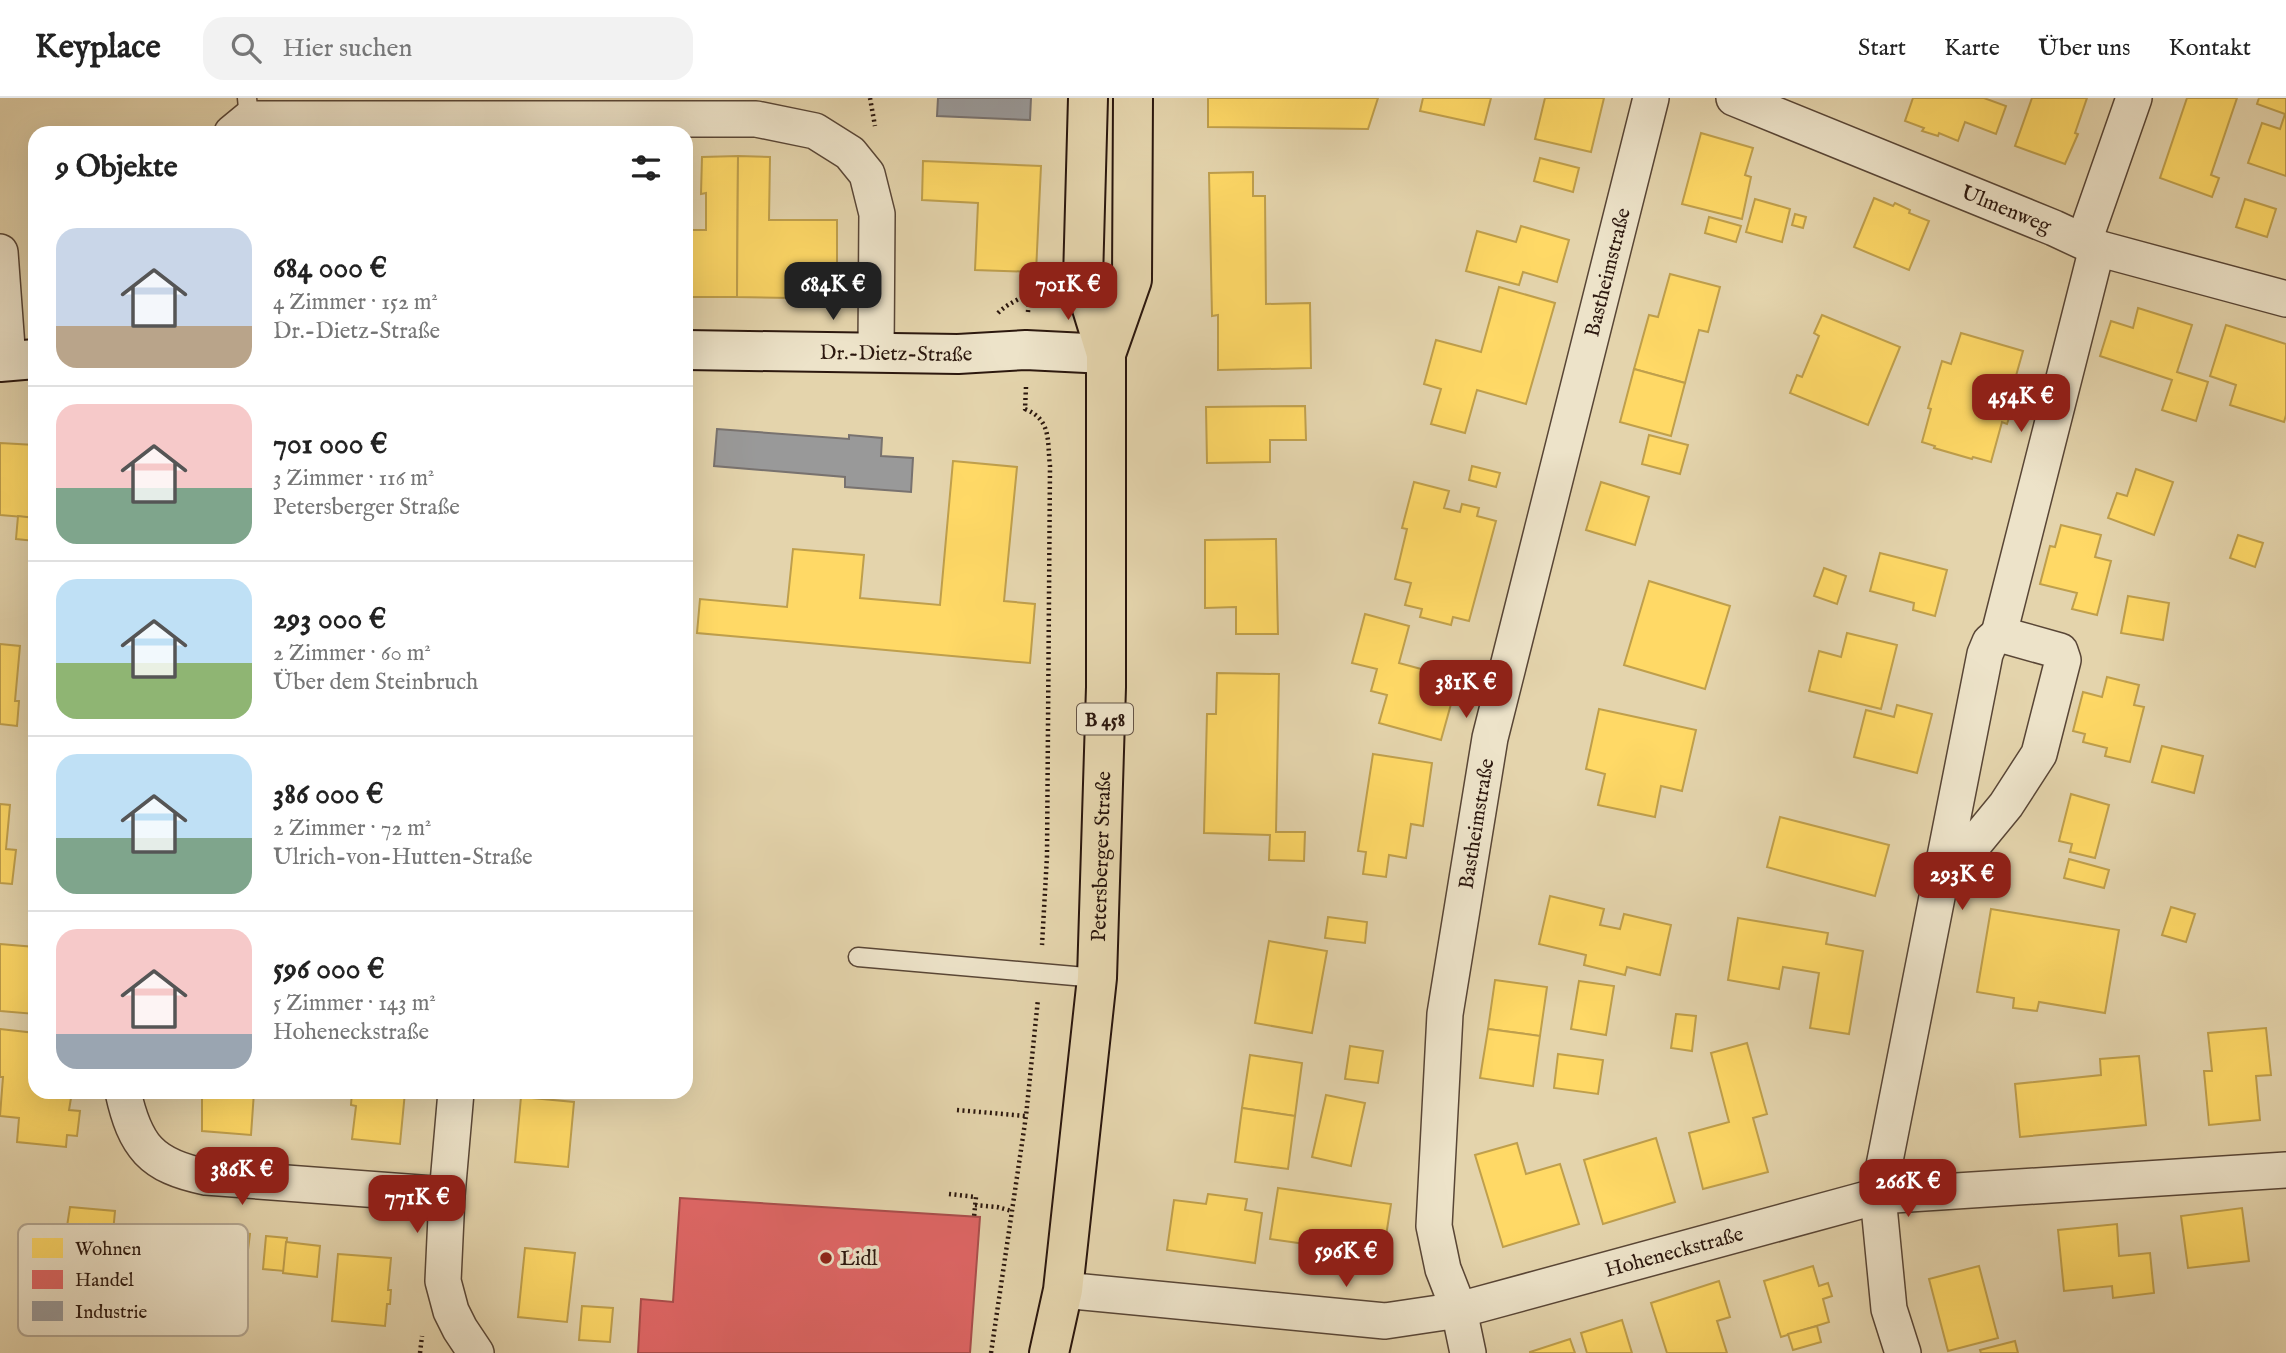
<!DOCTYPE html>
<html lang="de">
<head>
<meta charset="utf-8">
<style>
	:root { --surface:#fff; --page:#f2f2f2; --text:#222; --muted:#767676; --line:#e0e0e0; --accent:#8f2418 }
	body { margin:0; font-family:"IM FELL English",serif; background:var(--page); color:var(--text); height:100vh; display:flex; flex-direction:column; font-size:26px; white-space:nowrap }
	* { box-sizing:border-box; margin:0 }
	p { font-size:23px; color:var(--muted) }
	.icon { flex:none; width:38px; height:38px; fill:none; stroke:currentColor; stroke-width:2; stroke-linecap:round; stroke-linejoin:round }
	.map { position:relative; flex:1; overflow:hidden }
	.drawer { position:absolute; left:28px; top:28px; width:665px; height:973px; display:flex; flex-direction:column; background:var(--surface); border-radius:21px; box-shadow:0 7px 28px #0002 }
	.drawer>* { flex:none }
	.price { position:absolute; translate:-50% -60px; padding:0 16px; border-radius:14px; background:var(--accent); color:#fff; font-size:23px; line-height:46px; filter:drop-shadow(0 2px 4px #0008) }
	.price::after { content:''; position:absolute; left:50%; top:42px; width:21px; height:16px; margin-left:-10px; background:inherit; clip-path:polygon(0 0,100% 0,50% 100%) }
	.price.active { background:#222; color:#fff }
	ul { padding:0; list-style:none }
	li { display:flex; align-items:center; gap:21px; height:175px; padding:0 28px }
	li+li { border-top:2px solid var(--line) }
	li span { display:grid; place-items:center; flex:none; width:196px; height:140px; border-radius:21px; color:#555 }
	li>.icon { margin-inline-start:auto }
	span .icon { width:84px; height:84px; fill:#fffc; stroke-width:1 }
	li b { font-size:30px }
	h2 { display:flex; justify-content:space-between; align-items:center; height:84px; padding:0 28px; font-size:30px }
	header { display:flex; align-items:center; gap:42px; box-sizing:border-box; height:98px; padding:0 35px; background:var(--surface); border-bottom:2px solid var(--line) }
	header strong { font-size:33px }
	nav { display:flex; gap:38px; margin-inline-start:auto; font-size:24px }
	.search { width:490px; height:63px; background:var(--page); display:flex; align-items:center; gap:18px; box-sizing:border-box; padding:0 24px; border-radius:21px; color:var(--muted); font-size:26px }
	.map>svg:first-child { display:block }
	.homes { fill:#ffd966; stroke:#bf9f4c; stroke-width:2 }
	.shops { fill:#e06666; stroke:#aa4e4c; stroke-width:2 }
	.industry { fill:#999; stroke:#78726f; stroke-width:2 }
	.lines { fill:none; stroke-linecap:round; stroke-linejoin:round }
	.service-casing { stroke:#594636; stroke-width:21 }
	.minor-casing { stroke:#594636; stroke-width:38 }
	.secondary-casing { stroke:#2b170e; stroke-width:42 }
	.primary-casing { stroke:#2b170e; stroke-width:42 }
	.path { stroke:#2b170e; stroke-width:4.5; stroke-dasharray:2 3.5; stroke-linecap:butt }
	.service { stroke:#ede3c9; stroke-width:18 }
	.minor { stroke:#ede3c9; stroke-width:35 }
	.secondary { stroke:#ede3c9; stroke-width:38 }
	.primary { stroke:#e4d4ac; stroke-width:38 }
	.poi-dot { fill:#8f2418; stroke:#ede3c9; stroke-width:2.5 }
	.labels { text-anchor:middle; stroke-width:7; stroke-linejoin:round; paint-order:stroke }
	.shield { fill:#ede3c9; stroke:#655446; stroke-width:2 }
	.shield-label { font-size:19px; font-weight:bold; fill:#2b170e }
	.street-label { font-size:21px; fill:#2b170e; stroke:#ede3c9 }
	.poi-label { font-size:21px; fill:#2b170e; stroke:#ede3c9; text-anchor:start }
	.key { fill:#ede3c9; stroke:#b3a691; stroke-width:2 }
	.key-label { font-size:19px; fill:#2b170e }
</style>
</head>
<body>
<header>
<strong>Keyplace</strong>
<div class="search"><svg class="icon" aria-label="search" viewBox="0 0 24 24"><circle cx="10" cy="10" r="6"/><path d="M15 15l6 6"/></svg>Hier suchen</div>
<nav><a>Start</a><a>Karte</a><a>Über uns</a><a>Kontakt</a></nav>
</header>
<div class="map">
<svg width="2286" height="1255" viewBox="0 0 2286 1255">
	<rect width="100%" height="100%" fill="#e4d4ac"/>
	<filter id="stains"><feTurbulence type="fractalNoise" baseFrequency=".00286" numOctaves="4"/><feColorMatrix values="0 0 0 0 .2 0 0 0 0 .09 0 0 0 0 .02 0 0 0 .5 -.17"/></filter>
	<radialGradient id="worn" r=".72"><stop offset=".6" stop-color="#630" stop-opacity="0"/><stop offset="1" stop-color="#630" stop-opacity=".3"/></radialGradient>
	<g class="homes">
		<polygon points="1208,0 1378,0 1368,31 1208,29"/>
		<polygon points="1423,0 1491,0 1484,27 1420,13"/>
		<polygon points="1545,0 1604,0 1591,54 1535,41"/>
		<polygon points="1913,0 1984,0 2006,8 1996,36 1965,24 1958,43 1939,35 1938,38 1922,33 1924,30 1905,23"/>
		<polygon points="2032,0 2087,0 2075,35 2078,36 2065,66 2015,48"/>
		<polygon points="2187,0 2237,0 2211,77 2219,80 2212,99 2160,80"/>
		<polygon points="2259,0 2286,0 2286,78 2248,65 2262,25 2280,31 2285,16 2257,6"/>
		<polygon points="1701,35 1753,50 1745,77 1751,79 1742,121 1682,106"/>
		<polygon points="738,58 737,199 686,199 686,132 706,132 706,95 701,96 702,59"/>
		<polygon points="738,58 770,59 769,122 837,122 837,181 795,181 792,200 737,199"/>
		<polygon points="1540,60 1579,70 1573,94 1534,83"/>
		<polygon points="923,63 1041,68 1036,174 975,172 978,105 922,102"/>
		<polygon points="1253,74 1253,98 1265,98 1266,206 1310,205 1311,270 1218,272 1218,217 1212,218 1209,75"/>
		<polygon points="1874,100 1893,108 1895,105 1910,112 1909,115 1929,123 1909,172 1854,149"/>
		<polygon points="1755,101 1790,111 1782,144 1746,134"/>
		<polygon points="2245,101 2276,111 2267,139 2236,129"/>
		<polygon points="1795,116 1806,119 1803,130 1792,127"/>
		<polygon points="1709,119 1741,128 1736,144 1705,135"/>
		<polygon points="1521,128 1569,142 1557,184 1523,174 1519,187 1466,173 1477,133 1516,144"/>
		<polygon points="1670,176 1720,189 1708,234 1699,232 1685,285 1634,271 1649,217 1658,219"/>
		<polygon points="1499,189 1555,205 1526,306 1477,292 1465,335 1431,326 1441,291 1424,286 1436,242 1481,254"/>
		<polygon points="2138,210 2192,227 2177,274 2208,284 2196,323 2162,312 2172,282 2100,258 2111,223 2133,230"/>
		<polygon points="1822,217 1900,249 1868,327 1790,295 1797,277 1802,279 1819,238 1814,235"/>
		<polygon points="2226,227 2286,246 2286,317 2284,324 2230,307 2236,287 2210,278"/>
		<polygon points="1961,235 2023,253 2008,306 2013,308 2007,326 2002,324 1991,364 1973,359 1972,361 1934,350 1935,348 1922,344 1931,311 1928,310 1942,263 1951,266"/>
		<polygon points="1634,271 1685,285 1671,338 1620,324"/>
		<polygon points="1305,308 1306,342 1270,342 1270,364 1207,365 1206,309"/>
		<polygon points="1649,337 1688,347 1680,376 1642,366"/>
		<polygon points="0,345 35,347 35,420 0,417"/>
		<polygon points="953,363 1017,369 1004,503 1035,506 1030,565 697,535 700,501 787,509 793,451 864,457 860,500 940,507"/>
		<polygon points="1472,368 1500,375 1496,389 1469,382"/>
		<polygon points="2136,371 2173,384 2154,437 2108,420 2117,395 2127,398"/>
		<polygon points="1414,384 1449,393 1444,410 1460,414 1462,406 1479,410 1477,418 1496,423 1469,523 1453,519 1451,527 1420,519 1422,511 1405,507 1411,485 1395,481 1407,431 1402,430"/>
		<polygon points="1601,384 1649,399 1635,447 1586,432"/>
		<polygon points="18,418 35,420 35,443 16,441"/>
		<polygon points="2061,427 2101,437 2095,459 2111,463 2097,517 2072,511 2077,495 2040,486 2050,448 2055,449"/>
		<polygon points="2238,437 2263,445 2255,469 2230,460"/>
		<polygon points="1276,441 1278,536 1236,536 1236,509 1205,510 1205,442"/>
		<polygon points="1880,455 1947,472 1935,518 1913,512 1914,505 1870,493"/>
		<polygon points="1824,470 1846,478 1837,506 1814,498"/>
		<polygon points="1649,483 1730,508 1705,591 1624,567"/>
		<polygon points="2128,498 2169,505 2163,542 2121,535"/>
		<polygon points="1365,516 1409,528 1399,565 1458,581 1441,642 1379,625 1387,597 1371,593 1377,571 1352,565"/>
		<polygon points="1847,535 1897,547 1881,611 1809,593 1819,553 1841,559"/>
		<polygon points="0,546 20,548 15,603 19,603 17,628 0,626"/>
		<polygon points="1217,575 1279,576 1276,734 1305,734 1304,763 1269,762 1270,737 1204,735 1207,616 1216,616"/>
		<polygon points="2107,579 2139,587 2134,607 2144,609 2130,664 2105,658 2107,650 2083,644 2085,636 2073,633 2083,594 2102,599"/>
		<polygon points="1897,607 1932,616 1917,675 1854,659 1866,612 1894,619"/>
		<polygon points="1599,611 1696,632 1682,693 1661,688 1655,719 1598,707 1605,676 1586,671"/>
		<polygon points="2162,648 2203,658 2194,695 2152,684"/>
		<polygon points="1373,656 1432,665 1423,728 1411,726 1406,760 1389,757 1386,779 1363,776 1366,754 1358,753"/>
		<polygon points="2071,696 2109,707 2095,760 2070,754 2072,746 2059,743"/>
		<polygon points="0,706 10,707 6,751 16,752 12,786 0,785"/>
		<polygon points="1780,719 1889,747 1875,798 1767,769"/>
		<polygon points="2069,761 2109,772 2104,790 2064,780"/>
		<polygon points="1550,798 1604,811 1600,827 1620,831 1624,816 1671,827 1660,877 1627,869 1625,877 1584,867 1586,857 1539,846"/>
		<polygon points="2171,809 2195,816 2186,844 2162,837"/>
		<polygon points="1991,811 2119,832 2105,915 2039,904 2037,913 2013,910 2014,900 1977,894"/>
		<polygon points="1328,819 1367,824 1365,845 1325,840"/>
		<polygon points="1738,820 1828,835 1826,846 1863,853 1849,936 1810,930 1819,875 1783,869 1779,891 1728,882"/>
		<polygon points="1269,843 1327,853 1312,935 1255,925"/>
		<polygon points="0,846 35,849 35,916 0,913"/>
		<polygon points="1495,882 1547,889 1540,938 1488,931"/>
		<polygon points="1579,883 1614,888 1606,937 1571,931"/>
		<polygon points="1676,916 1696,918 1692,953 1671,950"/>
		<polygon points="2266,930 2271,977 2256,978 2260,1022 2209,1027 2204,973 2212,973 2208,935"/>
		<polygon points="0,931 35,935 35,994 72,994 69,1012 80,1013 77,1038 67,1037 66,1049 17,1044 19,1020 0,1018 3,979 0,979"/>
		<polygon points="1488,931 1540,938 1533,988 1480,980"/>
		<polygon points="1747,945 1767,1016 1753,1020 1768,1074 1703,1091 1689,1035 1729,1024 1711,955"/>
		<polygon points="1350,948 1383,953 1378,985 1345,981"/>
		<polygon points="1558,956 1603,962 1598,996 1554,990"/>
		<polygon points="1250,957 1302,965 1295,1018 1242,1010"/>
		<polygon points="2139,958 2146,1027 2020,1039 2015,986 2101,977 2100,961"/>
		<polygon points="202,994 254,994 251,1037 202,1033"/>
		<polygon points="352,994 405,994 400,1046 352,1041 356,1008 351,1007"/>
		<polygon points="1326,997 1365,1005 1351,1068 1312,1059"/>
		<polygon points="521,999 574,1004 568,1069 515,1064"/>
		<polygon points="1242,1010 1295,1018 1288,1071 1235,1064"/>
		<polygon points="1656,1040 1675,1104 1603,1126 1584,1062"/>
		<polygon points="1517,1045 1526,1076 1560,1066 1579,1126 1503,1149 1475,1057"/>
		<polygon points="1278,1090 1391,1106 1383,1157 1270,1141"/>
		<polygon points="1208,1096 1247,1101 1245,1112 1262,1115 1255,1165 1167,1152 1174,1102 1206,1106"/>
		<polygon points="70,1109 115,1113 109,1178 60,1173"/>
		<polygon points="2242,1110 2249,1163 2188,1170 2181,1118"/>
		<polygon points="2117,1126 2119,1158 2150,1155 2154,1195 2113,1200 2112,1188 2064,1193 2058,1132"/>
		<polygon points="199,1130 250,1136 242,1200 191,1193"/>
		<polygon points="266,1138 287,1140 284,1173 263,1171"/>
		<polygon points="286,1144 320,1148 317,1179 283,1175"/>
		<polygon points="525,1150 575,1155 567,1224 518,1219"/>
		<polygon points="338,1156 391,1160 388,1192 391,1192 390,1206 387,1206 385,1228 332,1223"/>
		<polygon points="1813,1168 1819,1188 1828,1185 1832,1198 1823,1201 1829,1224 1781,1239 1764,1183"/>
		<polygon points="1979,1168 1998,1240 1948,1253 1929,1181"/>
		<polygon points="1719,1183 1730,1219 1717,1223 1727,1255 1667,1255 1651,1205"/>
		<polygon points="582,1208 613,1210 610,1244 579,1242"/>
		<polygon points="1622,1222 1632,1255 1587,1255 1581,1235"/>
		<polygon points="1817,1228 1821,1244 1793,1252 1788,1236"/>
		<polygon points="1570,1241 1575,1255 1530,1255 1530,1254"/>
		<polygon points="2015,1243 2018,1255 1981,1255 1980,1252"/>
	</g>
	<polygon class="shops" points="680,1100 980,1119 970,1255 638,1255 641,1201 673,1204"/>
	<g class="industry">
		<polygon points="938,0 1031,0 1030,22 937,18"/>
		<polygon points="717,331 849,341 849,337 882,340 881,358 913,360 911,394 845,389 845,379 714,368"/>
	</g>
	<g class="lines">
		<defs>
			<g id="service">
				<polyline points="247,0 249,21"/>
				<polyline points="858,859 1097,880"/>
			</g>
			<g id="minor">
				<path id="s1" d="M1734,0L2054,130L2097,150L2286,201"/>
				<polyline points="232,35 249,21 756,21 815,33 850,55 867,76 877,116 876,254"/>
				<polyline points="2084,143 2134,0"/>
				<polyline points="0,154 8,263"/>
				<polyline points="1999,536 2097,150"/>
				<path d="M123,994C135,1048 151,1068 206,1079L447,1097"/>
				<polyline points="456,994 447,1097 443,1183 451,1213 460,1231 476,1255"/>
				<path id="s2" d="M1063,1192L1385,1223L1459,1212L1878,1098L2286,1072"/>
				<path id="s3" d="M1468,1255L1459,1212L1443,1171L1434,1128L1445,916L1490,640L1651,0"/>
				<polyline points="1903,1255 1889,1211 1878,1098 1985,556 1990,544 1999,536 2060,553 2063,562 2039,656 2006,707 1969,752 1943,763"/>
			</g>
			<g id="secondary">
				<path id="s4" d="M686,252L958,256L1026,252L1106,256"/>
				<polyline points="0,264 35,261"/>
			</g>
			<g id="primary">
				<polyline points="1106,256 1132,182 1133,0"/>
				<path id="s5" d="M1049,1255L1063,1192L1097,880L1106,589V256L1083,181L1088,0"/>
			</g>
		</defs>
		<use href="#service" class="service-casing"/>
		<use href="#minor" class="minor-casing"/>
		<use href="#secondary" class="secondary-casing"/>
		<use href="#primary" class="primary-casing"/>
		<g class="path">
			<polyline points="870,0 875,28"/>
			<polyline points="1028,214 1029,197"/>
			<path d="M998,215C1012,201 1032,198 1046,183"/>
			<path d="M1026,289L1025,311C1052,322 1047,343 1050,368L1047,758L1042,847"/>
			<polyline points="957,1012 1026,1018"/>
			<polyline points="949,1096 976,1099 974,1119"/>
			<polyline points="975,1107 997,1109 1012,1113"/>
			<polyline points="420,1255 422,1238"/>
			<polyline points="991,1255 1026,1018 1038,901"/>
		</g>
		<use href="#service" class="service"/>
		<use href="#minor" class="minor"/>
		<use href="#secondary" class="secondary"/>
		<use href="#primary" class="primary"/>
	</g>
	<circle class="poi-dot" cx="826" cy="1160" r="7"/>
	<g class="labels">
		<rect class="shield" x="1077" y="605.5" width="56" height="31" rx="5"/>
		<g class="shield-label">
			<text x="1105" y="628">B 458</text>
		</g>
		<g class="street-label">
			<text dy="7" stroke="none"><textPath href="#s1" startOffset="294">Ulmenweg</textPath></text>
			<text dy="7" stroke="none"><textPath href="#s3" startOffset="1104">Bastheimstraße</textPath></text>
			<text dy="7" stroke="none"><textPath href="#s4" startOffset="210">Dr.-Dietz-Straße</textPath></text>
			<text dy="7" stroke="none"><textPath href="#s3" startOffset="537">Bastheimstraße</textPath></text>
			<text dy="7" stroke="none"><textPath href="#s5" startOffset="500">Petersberger Straße</textPath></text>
			<text dy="7" stroke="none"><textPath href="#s2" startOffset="621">Hoheneckstraße</textPath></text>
		</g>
		<g class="poi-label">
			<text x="840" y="1167">Lidl</text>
		</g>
	</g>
	<rect x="18" y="1126" width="230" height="112" rx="10" class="key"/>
	<rect x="32" y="1140" width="31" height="20" fill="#ffd966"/>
	<rect x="32" y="1172" width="31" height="19" fill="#e06666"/>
	<rect x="32" y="1203" width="31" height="20" fill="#999"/>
	<g class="key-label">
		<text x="75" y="1157">Wohnen</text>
		<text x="75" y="1188">Handel</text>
		<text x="75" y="1220">Industrie</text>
	</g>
	<rect width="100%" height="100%" filter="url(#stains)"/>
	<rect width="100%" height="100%" fill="url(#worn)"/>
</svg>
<b class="price active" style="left:833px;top:224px">684K €</b>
<b class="price" style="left:1068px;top:224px">701K €</b>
<b class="price" style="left:2021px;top:336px">454K €</b>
<b class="price" style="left:1466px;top:622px">381K €</b>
<b class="price" style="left:1962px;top:814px">293K €</b>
<b class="price" style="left:242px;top:1109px">386K €</b>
<b class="price" style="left:1908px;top:1121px">266K €</b>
<b class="price" style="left:417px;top:1137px">771K €</b>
<b class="price" style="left:1346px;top:1191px">596K €</b>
<section class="drawer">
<h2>9 Objekte<svg class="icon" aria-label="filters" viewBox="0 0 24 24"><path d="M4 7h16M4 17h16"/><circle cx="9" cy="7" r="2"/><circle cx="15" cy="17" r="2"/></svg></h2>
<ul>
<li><span style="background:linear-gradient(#c9d6e8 70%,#b9a48a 0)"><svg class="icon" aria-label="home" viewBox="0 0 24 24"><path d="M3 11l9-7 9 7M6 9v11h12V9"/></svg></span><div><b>684 000 €</b><p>4 Zimmer · 152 m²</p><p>Dr.-Dietz-Straße</p></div></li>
<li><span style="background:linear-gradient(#f6c9c9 60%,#7fa58c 0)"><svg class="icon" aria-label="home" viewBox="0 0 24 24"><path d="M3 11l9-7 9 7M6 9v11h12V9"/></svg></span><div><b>701 000 €</b><p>3 Zimmer · 116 m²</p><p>Petersberger Straße</p></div></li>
<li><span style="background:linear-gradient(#bfe0f5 60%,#8fb573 0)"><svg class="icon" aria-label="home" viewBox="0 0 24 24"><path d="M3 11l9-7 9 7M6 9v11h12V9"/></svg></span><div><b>293 000 €</b><p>2 Zimmer · 60 m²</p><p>Über dem Steinbruch</p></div></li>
<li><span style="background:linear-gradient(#bfe0f5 60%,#7fa58c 0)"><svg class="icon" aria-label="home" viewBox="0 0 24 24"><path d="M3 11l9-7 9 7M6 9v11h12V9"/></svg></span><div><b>386 000 €</b><p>2 Zimmer · 72 m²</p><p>Ulrich-von-Hutten-Straße</p></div></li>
<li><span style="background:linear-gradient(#f6c9c9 75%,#9aa5b1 0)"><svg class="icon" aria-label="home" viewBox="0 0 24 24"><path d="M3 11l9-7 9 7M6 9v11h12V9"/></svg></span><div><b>596 000 €</b><p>5 Zimmer · 143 m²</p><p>Hoheneckstraße</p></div></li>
</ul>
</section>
</div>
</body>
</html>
